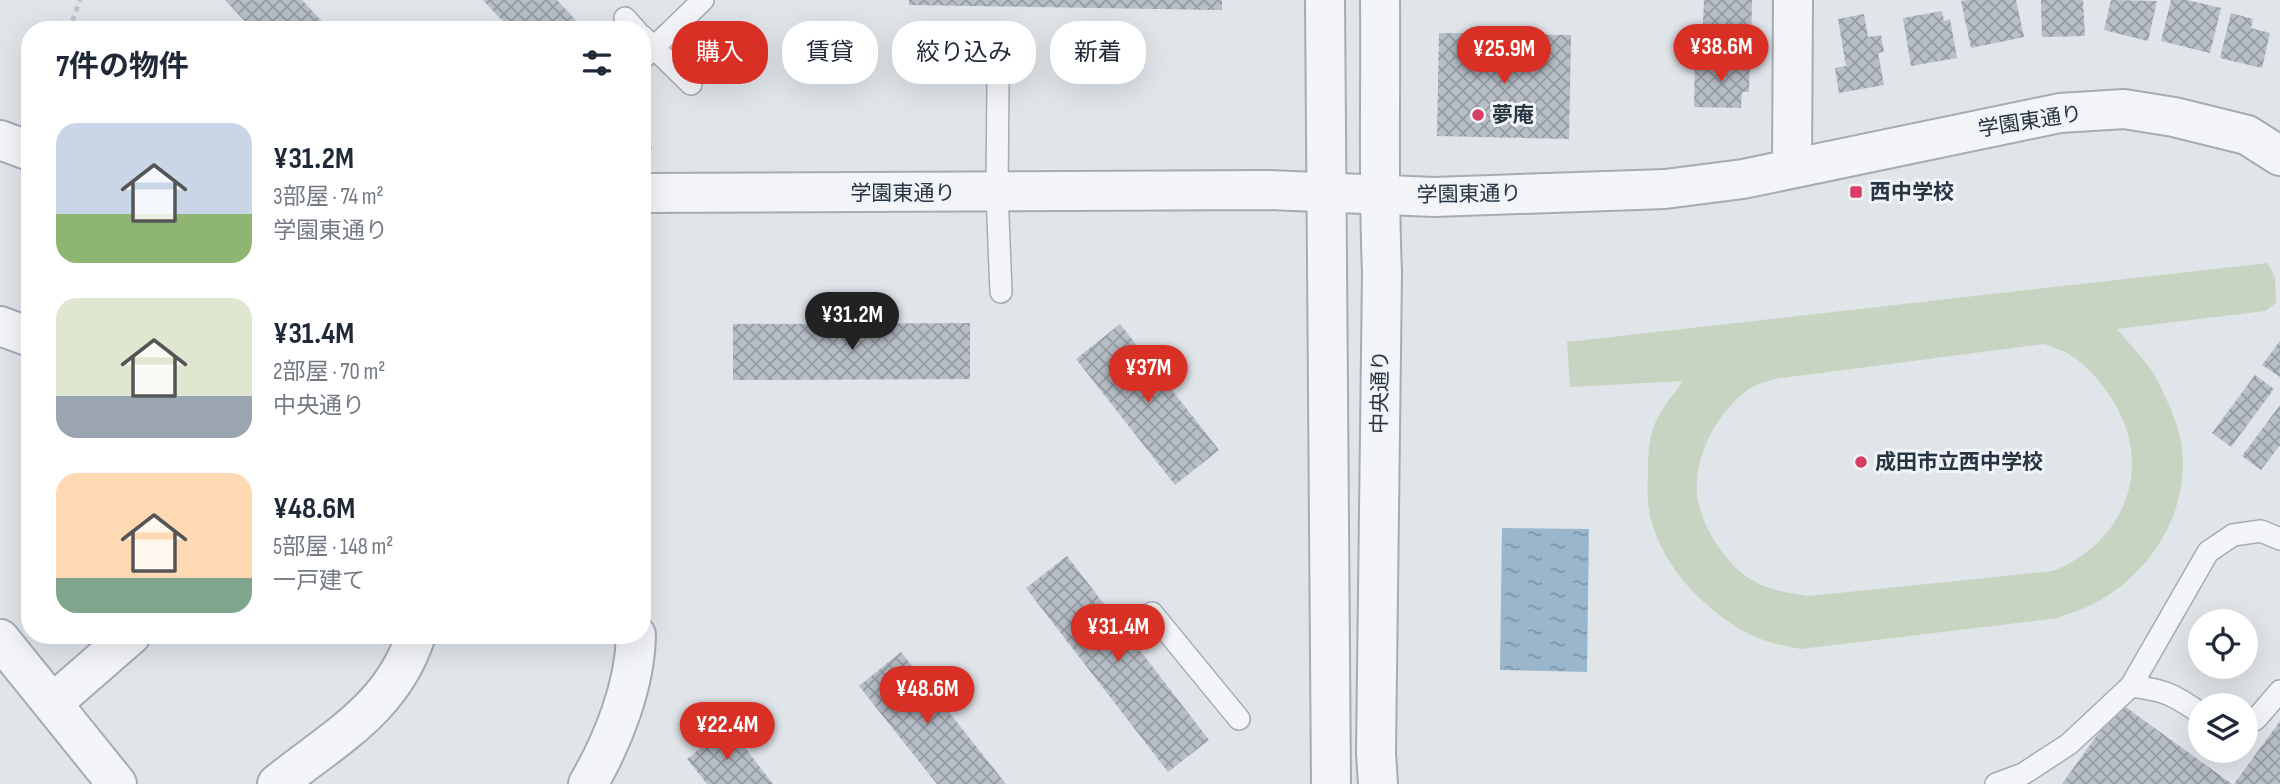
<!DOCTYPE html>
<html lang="ja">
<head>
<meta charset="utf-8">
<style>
	:root { --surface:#fff; --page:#f2f2f3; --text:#1f2937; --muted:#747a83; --accent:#d93025 }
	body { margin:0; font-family:"Sofia Sans Condensed","Noto Sans JP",sans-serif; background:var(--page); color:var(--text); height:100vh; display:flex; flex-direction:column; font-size:26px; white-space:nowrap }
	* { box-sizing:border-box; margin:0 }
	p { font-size:23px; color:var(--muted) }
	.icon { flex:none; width:38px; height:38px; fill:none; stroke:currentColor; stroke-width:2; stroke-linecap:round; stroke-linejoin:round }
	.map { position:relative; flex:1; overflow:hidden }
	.details { position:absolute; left:21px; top:21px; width:630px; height:623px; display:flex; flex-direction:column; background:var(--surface); border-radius:28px; box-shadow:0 7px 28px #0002 }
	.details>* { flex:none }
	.guide { position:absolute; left:672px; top:21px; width:665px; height:63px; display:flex; gap:14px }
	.controls { position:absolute; left:2188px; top:609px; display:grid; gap:14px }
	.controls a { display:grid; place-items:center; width:70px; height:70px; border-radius:50%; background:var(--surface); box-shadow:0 7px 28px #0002; font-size:35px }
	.price { position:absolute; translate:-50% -60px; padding:0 16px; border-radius:24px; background:var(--accent); color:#fff; font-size:23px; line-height:46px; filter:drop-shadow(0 2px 4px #0008) }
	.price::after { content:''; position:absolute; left:50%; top:42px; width:21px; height:16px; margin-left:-10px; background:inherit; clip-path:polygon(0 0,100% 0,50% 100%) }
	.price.on { background:#222; color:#fff }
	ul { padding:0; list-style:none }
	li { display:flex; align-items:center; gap:21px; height:175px; padding:0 35px }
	li span { display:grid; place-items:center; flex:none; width:196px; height:140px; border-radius:21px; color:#555 }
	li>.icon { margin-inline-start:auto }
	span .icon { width:84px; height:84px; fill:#fffc; stroke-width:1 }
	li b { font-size:30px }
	h2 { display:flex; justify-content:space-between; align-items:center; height:84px; padding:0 35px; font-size:30px }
	.tag { padding:0 24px; border-radius:28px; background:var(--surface); box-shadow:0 7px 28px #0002; font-size:24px; line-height:63px }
	.tag.on { background:var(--accent); color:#fff }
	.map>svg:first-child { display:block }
	.park { fill:#c7d4c1; fill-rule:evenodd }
	.water { fill:url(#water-ripples) }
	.building { fill:url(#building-cross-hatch) }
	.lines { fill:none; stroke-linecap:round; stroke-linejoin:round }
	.service-casing { stroke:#a5acb4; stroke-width:24 }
	.minor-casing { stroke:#a5acb4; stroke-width:42 }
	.tertiary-casing { stroke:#a5acb4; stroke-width:42 }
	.path { stroke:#bec3c9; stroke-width:4.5; stroke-dasharray:5 5; stroke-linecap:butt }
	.service { stroke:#f3f5f8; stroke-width:21 }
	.minor { stroke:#f3f5f8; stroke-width:38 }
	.tertiary { stroke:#f3f5f8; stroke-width:38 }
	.poi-dot { fill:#d63e63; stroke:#f0f3f7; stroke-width:2.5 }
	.labels { text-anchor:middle; stroke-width:6; stroke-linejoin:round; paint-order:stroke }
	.poi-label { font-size:21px; font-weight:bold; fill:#273442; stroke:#f0f3f7; text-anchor:start }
	.street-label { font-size:21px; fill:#273442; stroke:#f0f3f7 }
</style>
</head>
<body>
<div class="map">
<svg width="2280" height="784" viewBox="0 0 2280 784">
	<defs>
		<pattern id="water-ripples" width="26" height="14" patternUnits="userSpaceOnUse" patternTransform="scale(1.75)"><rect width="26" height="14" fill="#99b6cc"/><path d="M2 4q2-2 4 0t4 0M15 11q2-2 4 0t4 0" fill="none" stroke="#7d95a7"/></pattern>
		<pattern id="building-cross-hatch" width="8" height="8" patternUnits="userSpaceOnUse" patternTransform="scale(1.75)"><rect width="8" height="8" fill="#b7bec7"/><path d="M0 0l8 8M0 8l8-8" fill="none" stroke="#959ba3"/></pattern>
	</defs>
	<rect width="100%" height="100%" fill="#e0e5ea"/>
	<path class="park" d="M2268,263L2275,278L2276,303L2265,311L2117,329C2130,346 2147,360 2157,380C2165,395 2173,413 2178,429C2198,499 2155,573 2093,604C2082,610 2069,613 2058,618L1801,649C1783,646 1765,642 1749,634C1707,612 1665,570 1652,523C1647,508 1647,490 1648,474C1648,459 1648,442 1654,426C1660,409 1673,396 1683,381L1570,387L1567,342ZM2044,344C2052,347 2061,350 2069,354C2087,365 2102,383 2113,401C2155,468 2124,543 2053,571L1809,596C1786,593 1762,589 1743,574C1719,555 1693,512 1697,480C1700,445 1720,410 1749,389C1756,384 1766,382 1774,379Z"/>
	<polygon class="water" points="1502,528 1589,529 1587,672 1500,670"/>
	<g class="building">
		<polygon points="225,0 302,0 330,30 253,30"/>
		<polygon points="483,0 557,0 585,30 511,30"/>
		<polygon points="909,0 1222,0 1222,10 909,5"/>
		<polygon points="1704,0 1752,0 1751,50 1702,49"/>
		<polygon points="1966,0 2016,0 2024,37 1971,48 1961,1"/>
		<polygon points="2041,0 2083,0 2085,36 2042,37"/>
		<polygon points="2111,0 2157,1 2148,41 2104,30"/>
		<polygon points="2171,0 2187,0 2221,8 2210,53 2161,41"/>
		<polygon points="1942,11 1944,21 1950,19 1957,58 1911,66 1903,18"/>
		<polygon points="2231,13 2253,19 2251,28 2270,33 2262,68 2220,58"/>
		<polygon points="1864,14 1868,37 1881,35 1884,52 1878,53 1884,85 1839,93 1835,68 1846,66 1838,19"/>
		<polygon points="1439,33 1571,35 1569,139 1437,136"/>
		<polygon points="1695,61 1750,62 1749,92 1742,92 1741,108 1694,107"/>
		<polygon points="970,323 970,379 733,380 733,324"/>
		<polygon points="1120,324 1219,450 1175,485 1076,359"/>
		<polygon points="2280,341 2280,377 2262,365"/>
		<polygon points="2255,375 2274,389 2231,447 2212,433"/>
		<polygon points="2280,405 2280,445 2261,470 2242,456"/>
		<polygon points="1067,556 1209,740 1168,772 1026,588"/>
		<polygon points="901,652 1006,784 937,784 859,686"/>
		<polygon points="2120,703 2232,784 2062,784"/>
		<polygon points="2280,721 2280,784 2234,784"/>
		<polygon points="728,726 773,784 707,784 687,759"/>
	</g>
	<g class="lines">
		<defs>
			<g id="service">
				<polyline points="625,18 636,30"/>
				<polyline points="642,36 691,84"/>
				<polyline points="642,59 703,0"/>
				<polyline points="998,81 997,192 1001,292"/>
				<polyline points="1152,613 1239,719"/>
				<path d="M2131,686C2164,690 2173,694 2200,713"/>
				<polyline points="2245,724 2256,719 2280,691"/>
				<polyline points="1996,784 2023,774 2069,744 2131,686 2208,552 2233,535 2261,531 2280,539"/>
			</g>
			<g id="minor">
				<polyline points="1792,168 1793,0"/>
				<polyline points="0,326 30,337"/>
				<polyline points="0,639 117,784"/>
				<polyline points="53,703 131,635"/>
				<path d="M277,784C334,738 392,709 416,635"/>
				<path d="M588,784C613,741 635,686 636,635"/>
			</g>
			<g id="tertiary">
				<polyline points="1325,0 1331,784"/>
				<polyline points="0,140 30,151"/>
				<polyline points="642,193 1268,190 1434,197 1665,189 1743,179 2060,113 2124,109 2174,117 2247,135 2280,156"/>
				<path d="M1378,784L1376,753L1382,272C1378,181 1381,91 1380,0"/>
			</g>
		</defs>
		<use href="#service" class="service-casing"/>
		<use href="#minor" class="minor-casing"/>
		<use href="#tertiary" class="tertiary-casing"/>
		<g class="path">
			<polyline points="69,30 80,0"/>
			<polyline points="643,87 650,149"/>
		</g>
		<use href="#service" class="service"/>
		<use href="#minor" class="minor"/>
		<use href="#tertiary" class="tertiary"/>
	</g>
	<g class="poi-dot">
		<circle cx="1478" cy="115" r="7"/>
		<rect x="1849" y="185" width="14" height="14" rx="3.5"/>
		<circle cx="1861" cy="462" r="7"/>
	</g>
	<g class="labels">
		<g class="poi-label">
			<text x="1492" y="122">夢庵</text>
			<text x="1870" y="199">西中学校</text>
			<text x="1875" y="469">成田市立西中学校</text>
		</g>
		<g class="street-label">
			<text transform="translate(2030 121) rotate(-9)" y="7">学園東通り</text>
			<text x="903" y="200">学園東通り</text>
			<text transform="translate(1469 194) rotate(-1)" y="7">学園東通り</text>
			<text transform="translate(1380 392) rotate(-89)" y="7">中央通り</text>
		</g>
	</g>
</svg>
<div class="controls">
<a><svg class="icon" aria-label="locate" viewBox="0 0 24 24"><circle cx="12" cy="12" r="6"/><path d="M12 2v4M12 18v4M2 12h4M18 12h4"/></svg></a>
<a><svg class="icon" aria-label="layers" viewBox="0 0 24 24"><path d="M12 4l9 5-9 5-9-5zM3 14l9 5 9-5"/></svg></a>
</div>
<b class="price" style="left:1721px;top:84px">¥38.6M</b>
<b class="price" style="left:1504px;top:86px">¥25.9M</b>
<b class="price on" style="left:852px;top:352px">¥31.2M</b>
<b class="price" style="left:1148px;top:405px">¥37M</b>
<b class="price" style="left:1118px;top:664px">¥31.4M</b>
<b class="price" style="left:927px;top:726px">¥48.6M</b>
<b class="price" style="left:727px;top:762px">¥22.4M</b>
<div class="guide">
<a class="tag on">購入</a>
<a class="tag">賃貸</a>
<a class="tag">絞り込み</a>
<a class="tag">新着</a>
</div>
<section class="details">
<h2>7件の物件<svg class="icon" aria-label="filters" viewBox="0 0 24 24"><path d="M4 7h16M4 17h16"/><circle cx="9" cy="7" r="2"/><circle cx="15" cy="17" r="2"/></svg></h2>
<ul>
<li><span style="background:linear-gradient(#c9d6e8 65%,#8fb573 0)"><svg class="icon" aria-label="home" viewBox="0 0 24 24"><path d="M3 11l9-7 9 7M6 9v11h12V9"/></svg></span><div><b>¥31.2M</b><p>3部屋 · 74 m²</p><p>学園東通り</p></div></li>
<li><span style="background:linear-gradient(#dfe7d0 70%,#9aa5b1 0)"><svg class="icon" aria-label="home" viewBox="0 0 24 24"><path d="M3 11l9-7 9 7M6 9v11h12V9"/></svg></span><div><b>¥31.4M</b><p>2部屋 · 70 m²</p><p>中央通り</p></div></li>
<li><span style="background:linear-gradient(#ffd9b3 75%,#7fa58c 0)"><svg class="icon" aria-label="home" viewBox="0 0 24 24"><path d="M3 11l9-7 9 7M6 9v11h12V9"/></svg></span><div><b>¥48.6M</b><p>5部屋 · 148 m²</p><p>一戸建て</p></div></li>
</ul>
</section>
</div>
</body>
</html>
